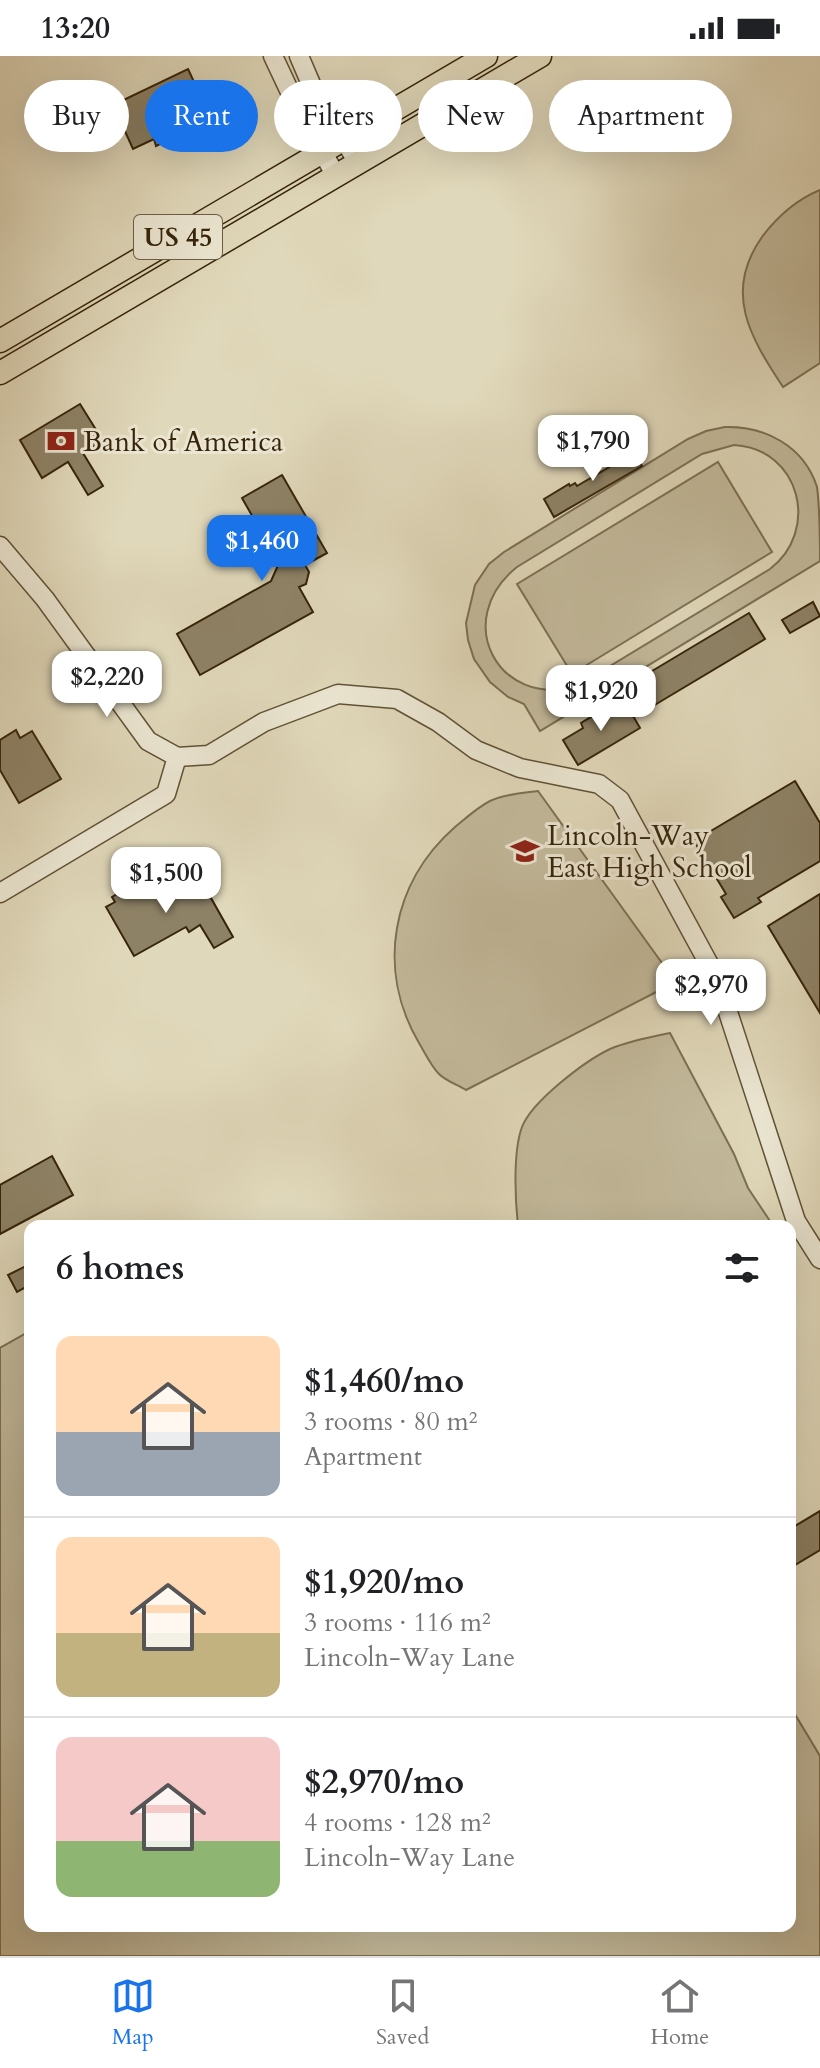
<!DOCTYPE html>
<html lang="en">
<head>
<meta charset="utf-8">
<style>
	:root { --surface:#fff; --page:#f6f6f6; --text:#202124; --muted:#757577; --line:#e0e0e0; --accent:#1a73e8 }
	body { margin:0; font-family:Cardo,serif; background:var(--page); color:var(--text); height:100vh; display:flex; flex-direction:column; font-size:30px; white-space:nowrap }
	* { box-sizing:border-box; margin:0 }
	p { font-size:26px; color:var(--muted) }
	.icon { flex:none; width:44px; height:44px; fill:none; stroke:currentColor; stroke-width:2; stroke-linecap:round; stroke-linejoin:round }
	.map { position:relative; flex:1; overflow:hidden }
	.side { position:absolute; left:24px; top:1164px; width:772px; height:712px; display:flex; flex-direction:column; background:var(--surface); border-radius:16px; box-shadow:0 8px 32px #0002 }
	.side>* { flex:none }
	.hud { position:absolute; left:24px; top:24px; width:772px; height:72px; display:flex; gap:16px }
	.price { position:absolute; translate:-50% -68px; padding:0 18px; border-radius:16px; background:#fff; color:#222; font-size:26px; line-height:52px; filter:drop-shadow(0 2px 4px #0008) }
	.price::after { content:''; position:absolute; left:50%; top:48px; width:24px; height:18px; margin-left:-12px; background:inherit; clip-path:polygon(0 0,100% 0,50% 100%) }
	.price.on { background:var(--accent); color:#fff }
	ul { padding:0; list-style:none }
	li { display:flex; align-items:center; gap:24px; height:200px; padding:0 32px }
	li+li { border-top:2px solid var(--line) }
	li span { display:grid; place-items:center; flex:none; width:224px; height:160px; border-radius:16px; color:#555 }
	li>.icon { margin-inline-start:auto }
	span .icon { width:96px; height:96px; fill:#fffc; stroke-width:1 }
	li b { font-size:34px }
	h2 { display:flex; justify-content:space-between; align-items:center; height:96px; padding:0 32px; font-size:34px }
	.pill { padding:0 28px; border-radius:36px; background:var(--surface); box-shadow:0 8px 32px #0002; font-size:28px; line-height:72px }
	.pill.on { background:var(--accent); color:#fff }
	.status { display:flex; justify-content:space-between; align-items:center; height:56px; padding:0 40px; background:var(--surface); direction:ltr }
	.status svg { height:22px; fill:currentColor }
	.tabs { display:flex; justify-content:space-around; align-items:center; height:112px; border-top:2px solid var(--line); background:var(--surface); font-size:22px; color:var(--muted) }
	.tabs a { display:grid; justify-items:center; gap:4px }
	.tabs .on { color:var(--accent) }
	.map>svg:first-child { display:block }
	.green { fill:#c3ba9c; stroke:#7c7053; stroke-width:2; fill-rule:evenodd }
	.building { fill:#8e8266; stroke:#36250a; stroke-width:2 }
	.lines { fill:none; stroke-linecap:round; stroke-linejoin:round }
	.minor-casing { stroke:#605236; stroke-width:21 }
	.major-casing { stroke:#36250a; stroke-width:25 }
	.minor { stroke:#ebe6d2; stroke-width:18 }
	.major { stroke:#e0d8ba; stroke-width:22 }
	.labels { text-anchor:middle; stroke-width:6; stroke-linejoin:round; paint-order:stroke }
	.shield { fill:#ebe6d2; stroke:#6c5f46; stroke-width:2 }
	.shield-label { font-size:26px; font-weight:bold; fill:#36250a }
	.poi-label { font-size:28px; fill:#36250a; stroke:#ebe6d2; text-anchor:start }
</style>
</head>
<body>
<div class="status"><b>13:20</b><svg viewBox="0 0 49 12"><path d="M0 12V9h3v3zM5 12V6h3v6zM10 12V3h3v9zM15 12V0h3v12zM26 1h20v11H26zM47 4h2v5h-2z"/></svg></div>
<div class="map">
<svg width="820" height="1900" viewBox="0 0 820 1900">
	<rect width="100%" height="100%" fill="#e0d8ba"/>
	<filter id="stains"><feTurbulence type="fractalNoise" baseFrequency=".0025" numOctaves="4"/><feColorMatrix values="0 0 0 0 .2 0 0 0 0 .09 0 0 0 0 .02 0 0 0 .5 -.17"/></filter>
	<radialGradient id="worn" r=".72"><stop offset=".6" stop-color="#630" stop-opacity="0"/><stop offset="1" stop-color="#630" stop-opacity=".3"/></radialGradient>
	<g class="green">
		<path d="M820,134V307L783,331C750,281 723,236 762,181C777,161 796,144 820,134Z"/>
		<path d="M725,371C765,370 804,390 817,431C820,454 820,482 820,505L540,675L524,648L508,641L490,626L474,603L468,584L466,567L475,529L489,508L504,496L688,383L706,375ZM734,389C801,393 820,475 770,513L577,630C498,653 451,564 517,511L702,398Z"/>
		<polygon points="718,406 772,496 572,618 517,528"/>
		<path d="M538,735L667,914L664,932L466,1034C458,1029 446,1025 439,1018C431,1010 425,997 419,987C376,914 391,827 455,771C466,762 478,751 490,745C504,738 523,737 538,735Z"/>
		<path d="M670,977L734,1098L748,1132L770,1165L768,1170H518C515,1143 513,1095 522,1071C532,1045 585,1005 610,993C629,985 650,981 670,977Z"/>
		<polygon points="30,1275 30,1870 790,1870 790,1650 820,1700 820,1900 0,1900 0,1292"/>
	</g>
	<g class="building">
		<polygon points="188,13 209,58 184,70 187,75 156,90 154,83 133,93 113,49"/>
		<polygon points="80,348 103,385 83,397 103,430 88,439 68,406 42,422 20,384"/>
		<polygon points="630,391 642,410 554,461 544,443 569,428 570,430 575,427 577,430 616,407 613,401"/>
		<polygon points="282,419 327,497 305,509 309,516 306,528 299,531 313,556 200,619 177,578 271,525 279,507 242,442"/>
		<polygon points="813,546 820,560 790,577 782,564"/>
		<polygon points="749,557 765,583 653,650 637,624"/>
		<polygon points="625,646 640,672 578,709 563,684 583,672 581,667 603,654 605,658"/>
		<polygon points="16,674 20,682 32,675 61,723 19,747 0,714 0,684"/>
		<polygon points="795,725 820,767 820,805 758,842 761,846 734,862 721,841 726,838 694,785"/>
		<polygon points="168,819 181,841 203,828 233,881 214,892 200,869 189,876 186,871 134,900 106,851 115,846 112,841 125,833 130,841"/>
		<polygon points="820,838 820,957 768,870"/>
		<polygon points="52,1100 73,1139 0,1178 0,1129"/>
		<polygon points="30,1208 30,1229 17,1236 8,1219"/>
		<polygon points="820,1455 820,1494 790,1512 790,1473"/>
	</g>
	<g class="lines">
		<defs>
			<g id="minor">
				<polyline points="273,0 297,51 336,120"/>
				<polyline points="299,0 311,28 358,107"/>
				<polyline points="0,490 45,543 148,685 177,701 209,699 264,666 338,638 397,643 438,666 476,694 520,712 599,728 620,744 710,910 728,956 796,1165 820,1203"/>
				<polyline points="0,837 166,738 177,701"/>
			</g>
			<g id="major">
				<polyline points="0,285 486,0"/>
				<polyline points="0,317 540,0"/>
			</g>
		</defs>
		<use href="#minor" class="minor-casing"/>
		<use href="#major" class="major-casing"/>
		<use href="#minor" class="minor"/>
		<use href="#major" class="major"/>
	</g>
	<defs>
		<symbol id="bank-bare" viewBox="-9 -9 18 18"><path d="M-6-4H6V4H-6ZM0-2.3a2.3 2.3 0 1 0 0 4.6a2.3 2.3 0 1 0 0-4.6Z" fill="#8f2418" stroke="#ebe6d2" stroke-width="2.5" paint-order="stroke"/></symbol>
		<symbol id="school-bare" viewBox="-9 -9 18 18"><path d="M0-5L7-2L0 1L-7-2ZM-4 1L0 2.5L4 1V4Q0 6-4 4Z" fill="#8f2418" stroke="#ebe6d2" stroke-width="2.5" paint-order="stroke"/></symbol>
	</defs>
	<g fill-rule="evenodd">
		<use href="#bank-bare" x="41" y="365" width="40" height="40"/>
		<use href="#school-bare" x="505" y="775" width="40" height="40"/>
	</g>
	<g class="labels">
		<rect class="shield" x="134" y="159" width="88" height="44" rx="6"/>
		<g class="shield-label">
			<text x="178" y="190">US 45</text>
		</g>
		<g class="poi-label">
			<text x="83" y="395">Bank of America</text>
			<text x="547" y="789">Lincoln-Way<tspan x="547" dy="32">East High School</tspan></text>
		</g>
	</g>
	<rect width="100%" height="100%" filter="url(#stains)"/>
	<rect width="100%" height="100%" fill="url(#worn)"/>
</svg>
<b class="price" style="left:593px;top:427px">$1,790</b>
<b class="price on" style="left:262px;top:527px">$1,460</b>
<b class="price" style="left:107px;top:663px">$2,220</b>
<b class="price" style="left:601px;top:677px">$1,920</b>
<b class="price" style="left:166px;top:859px">$1,500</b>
<b class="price" style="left:711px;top:971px">$2,970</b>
<div class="hud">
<a class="pill">Buy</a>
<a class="pill on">Rent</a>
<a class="pill">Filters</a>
<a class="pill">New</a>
<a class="pill">Apartment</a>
</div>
<section class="side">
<h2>6 homes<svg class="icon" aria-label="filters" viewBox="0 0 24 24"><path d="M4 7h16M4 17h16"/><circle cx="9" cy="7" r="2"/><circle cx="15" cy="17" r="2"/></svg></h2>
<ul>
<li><span style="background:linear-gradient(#ffd9b3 60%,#9aa5b1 0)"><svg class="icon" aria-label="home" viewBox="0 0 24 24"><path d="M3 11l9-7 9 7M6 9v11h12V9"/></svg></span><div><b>$1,460/mo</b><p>3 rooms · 80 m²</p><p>Apartment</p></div></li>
<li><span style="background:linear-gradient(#ffd9b3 60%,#c2b280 0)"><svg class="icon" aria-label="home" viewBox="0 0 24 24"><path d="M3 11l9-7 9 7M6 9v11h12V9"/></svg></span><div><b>$1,920/mo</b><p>3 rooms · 116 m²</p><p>Lincoln-Way Lane</p></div></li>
<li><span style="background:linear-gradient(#f6c9c9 65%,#8fb573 0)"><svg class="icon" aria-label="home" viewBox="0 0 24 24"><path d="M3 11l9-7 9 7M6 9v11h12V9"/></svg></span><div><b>$2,970/mo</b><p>4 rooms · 128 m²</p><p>Lincoln-Way Lane</p></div></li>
</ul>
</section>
</div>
<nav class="tabs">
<a class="on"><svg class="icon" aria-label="map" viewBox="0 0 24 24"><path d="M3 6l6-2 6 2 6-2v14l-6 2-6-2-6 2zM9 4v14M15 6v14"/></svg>Map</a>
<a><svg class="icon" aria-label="saved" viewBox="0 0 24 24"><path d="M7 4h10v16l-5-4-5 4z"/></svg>Saved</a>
<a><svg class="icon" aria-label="home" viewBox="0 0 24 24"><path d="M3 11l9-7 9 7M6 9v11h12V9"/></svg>Home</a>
</nav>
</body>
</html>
